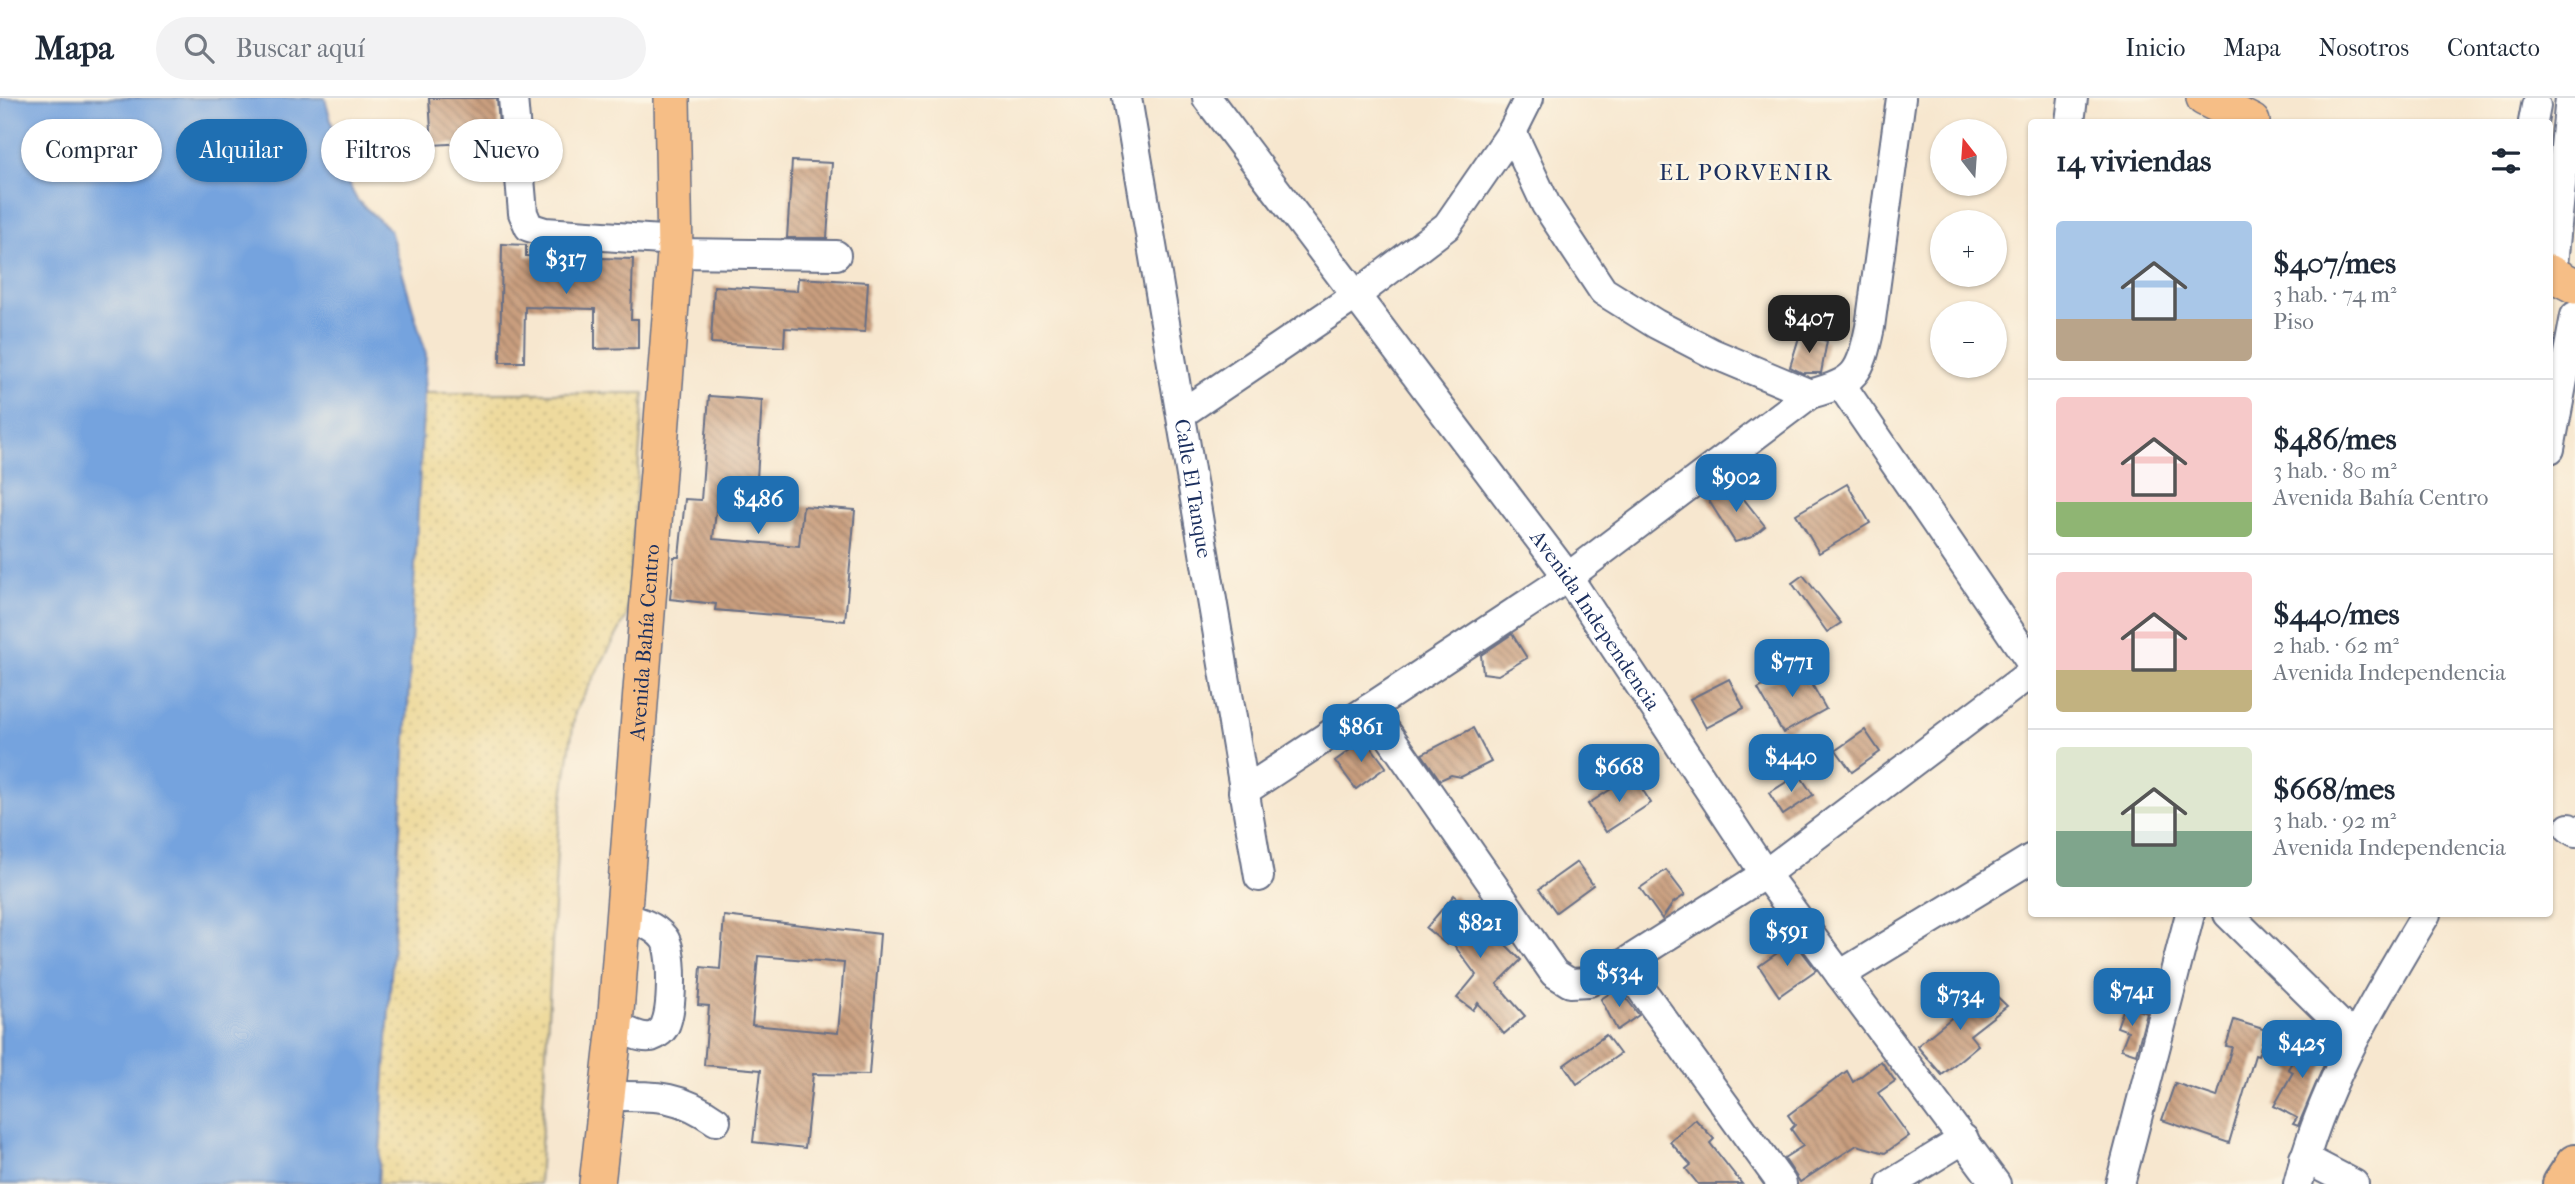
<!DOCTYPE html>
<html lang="es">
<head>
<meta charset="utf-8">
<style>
	:root { --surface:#fff; --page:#f2f2f3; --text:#1f2937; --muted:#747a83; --line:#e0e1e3; --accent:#1f6fb2 }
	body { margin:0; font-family:"IM FELL French Canon",serif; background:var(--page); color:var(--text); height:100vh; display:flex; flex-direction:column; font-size:26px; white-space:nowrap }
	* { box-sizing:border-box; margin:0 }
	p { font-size:23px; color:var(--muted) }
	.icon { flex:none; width:38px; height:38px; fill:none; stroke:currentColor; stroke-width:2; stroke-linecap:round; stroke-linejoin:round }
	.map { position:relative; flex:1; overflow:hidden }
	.panel { position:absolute; left:2028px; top:21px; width:525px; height:798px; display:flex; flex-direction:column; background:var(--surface); border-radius:7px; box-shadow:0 2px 5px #0004 }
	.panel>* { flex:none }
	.banner { position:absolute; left:21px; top:21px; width:665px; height:63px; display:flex; gap:14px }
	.needle { width:46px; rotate:343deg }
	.buttons { position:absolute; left:1930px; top:21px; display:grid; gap:14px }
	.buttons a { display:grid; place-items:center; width:77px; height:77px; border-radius:50%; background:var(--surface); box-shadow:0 2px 5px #0004; font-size:35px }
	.price { position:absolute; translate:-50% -60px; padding:0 16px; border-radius:14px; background:var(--accent); color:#fff; font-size:23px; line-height:46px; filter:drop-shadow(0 2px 4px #0008) }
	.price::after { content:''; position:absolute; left:50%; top:42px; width:21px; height:16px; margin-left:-10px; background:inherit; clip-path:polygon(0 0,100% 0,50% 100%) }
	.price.current { background:#222; color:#fff }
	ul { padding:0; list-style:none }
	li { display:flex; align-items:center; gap:21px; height:175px; padding:0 28px }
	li+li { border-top:2px solid var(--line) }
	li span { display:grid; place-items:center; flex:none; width:196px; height:140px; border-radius:7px; color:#555 }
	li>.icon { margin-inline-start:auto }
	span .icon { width:84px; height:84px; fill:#fffc; stroke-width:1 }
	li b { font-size:30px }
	h2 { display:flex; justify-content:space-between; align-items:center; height:84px; padding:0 28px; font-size:30px }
	.chip { padding:0 24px; border-radius:32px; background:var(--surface); box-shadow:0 2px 5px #0004; font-size:24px; line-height:63px }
	.chip.current { background:var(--accent); color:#fff }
	header { display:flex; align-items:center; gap:42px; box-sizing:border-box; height:98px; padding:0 35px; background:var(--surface); border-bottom:2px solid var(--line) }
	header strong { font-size:33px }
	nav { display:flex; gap:38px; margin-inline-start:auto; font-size:24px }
	.search { width:490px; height:63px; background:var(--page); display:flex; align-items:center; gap:18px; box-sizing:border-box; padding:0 24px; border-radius:38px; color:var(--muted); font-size:26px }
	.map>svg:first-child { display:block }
	.sand { fill:url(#sand-dots); stroke:#84847e; stroke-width:2 }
	.water { fill:#75a3de; stroke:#48699e; stroke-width:2 }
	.building { fill:url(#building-back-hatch); fill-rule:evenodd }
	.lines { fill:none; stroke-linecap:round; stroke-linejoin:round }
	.minor-casing { stroke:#686f86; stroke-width:32 }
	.major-casing { stroke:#686f86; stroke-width:38 }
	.highway-casing { stroke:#686f86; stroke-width:42 }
	.minor { stroke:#fff; stroke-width:28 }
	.major { stroke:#f6be86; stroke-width:35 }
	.highway { stroke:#f6be86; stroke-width:38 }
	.labels { text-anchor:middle; stroke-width:5; stroke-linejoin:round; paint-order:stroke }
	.street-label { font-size:21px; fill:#1b2f5e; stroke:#fcf5e5 }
	.neighbourhood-label { font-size:23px; letter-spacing:2px; fill:#1b2f5e; stroke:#fcf5e5 }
</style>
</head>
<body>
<header>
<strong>Mapa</strong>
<div class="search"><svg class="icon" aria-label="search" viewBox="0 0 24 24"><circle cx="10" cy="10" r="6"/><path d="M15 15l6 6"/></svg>Buscar aquí</div>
<nav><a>Inicio</a><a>Mapa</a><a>Nosotros</a><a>Contacto</a></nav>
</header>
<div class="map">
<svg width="2575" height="1086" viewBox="0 0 2575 1086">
	<defs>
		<pattern id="sand-dots" width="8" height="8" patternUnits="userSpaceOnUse" patternTransform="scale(1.75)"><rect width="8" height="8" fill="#eeda9e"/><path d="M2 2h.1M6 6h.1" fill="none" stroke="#ccbb8a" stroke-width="1.8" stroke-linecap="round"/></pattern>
		<pattern id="building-back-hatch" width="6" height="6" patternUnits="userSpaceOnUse" patternTransform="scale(1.75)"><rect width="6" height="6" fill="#c99e7e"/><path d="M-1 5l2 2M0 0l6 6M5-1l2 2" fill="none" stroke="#a2816a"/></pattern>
	</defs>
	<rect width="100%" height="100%" fill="#fcf5e5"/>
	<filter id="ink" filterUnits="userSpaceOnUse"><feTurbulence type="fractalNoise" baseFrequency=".0143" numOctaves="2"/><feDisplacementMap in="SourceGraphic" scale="14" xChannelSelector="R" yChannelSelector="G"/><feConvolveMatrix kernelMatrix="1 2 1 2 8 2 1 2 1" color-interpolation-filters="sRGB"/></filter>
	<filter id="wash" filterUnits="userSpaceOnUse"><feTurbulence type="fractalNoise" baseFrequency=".00686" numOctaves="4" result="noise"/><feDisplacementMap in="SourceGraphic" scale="28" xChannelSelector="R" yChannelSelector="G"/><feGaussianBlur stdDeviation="1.57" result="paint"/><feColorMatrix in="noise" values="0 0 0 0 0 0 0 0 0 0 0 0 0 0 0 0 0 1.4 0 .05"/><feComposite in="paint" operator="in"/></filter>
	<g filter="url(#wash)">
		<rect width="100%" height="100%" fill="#f7e7cf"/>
		<polygon class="sand" points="424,295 644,295 627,518 575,614 558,734 539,1086 358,1086"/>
		<polygon class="water" points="0,0 325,0 347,83 357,102 390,132 426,256 407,624 378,1086 0,1086"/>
		<g id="blocks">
			<g class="building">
				<polygon points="429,0 497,0 500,43 432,47"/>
				<polygon points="792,63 832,65 827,140 787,140"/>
				<polygon points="502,146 526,147 526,158 633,161 631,221 638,221 638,250 595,251 595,211 525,209 524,264 500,264"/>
				<polygon points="798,180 868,184 865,234 785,230 784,249 711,245 714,188 797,193"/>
				<polygon points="1800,236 1827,243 1821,275 1802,275 1790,269"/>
				<polygon points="709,298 762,302 756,396 718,393 713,441 799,448 803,408 855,412 845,523 715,512 716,506 670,501 674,459 679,459 685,401 701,402"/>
				<polygon points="1732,386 1765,428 1752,439 1735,444 1706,398 1723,393"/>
				<polygon points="1847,386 1870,425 1819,455 1796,416"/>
				<polygon points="1803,477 1841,525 1827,534 1792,485"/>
				<polygon points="1512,536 1527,560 1498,577 1483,575 1481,557"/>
				<polygon points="1801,567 1826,611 1783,635 1758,591"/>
				<polygon points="1729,581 1744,610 1706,630 1690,601"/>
				<polygon points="1473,630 1491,664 1461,679 1451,677 1440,682 1422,656"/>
				<polygon points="1865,632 1880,654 1852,674 1836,652"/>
				<polygon points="1365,641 1386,669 1356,691 1335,663"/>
				<polygon points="1799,676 1813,697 1783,717 1769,695"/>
				<polygon points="1633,677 1651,705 1606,734 1588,706"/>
				<polygon points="1577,764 1593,787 1556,814 1539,791"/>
				<polygon points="1666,772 1685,797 1673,805 1662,821 1640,790"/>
				<polygon points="1454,797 1485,823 1489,818 1507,841 1503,844 1521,862 1497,886 1525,918 1504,936 1478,905 1473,912 1457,900 1476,877 1451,843 1447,847 1426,830"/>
				<path d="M724,818L880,836L869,977L813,976L805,1050L753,1044L761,972L704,967L709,908L698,907L701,869L720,871ZM758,858L844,865L838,935L752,927Z"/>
				<polygon points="1794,843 1816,872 1779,898 1759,868"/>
				<polygon points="1618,890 1639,917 1617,932 1601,901"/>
				<polygon points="1988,890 2007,908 1970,937 1978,947 1942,977 1917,948"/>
				<polygon points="2125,907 2147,915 2136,956 2121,951 2128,933 2117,929"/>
				<polygon points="2234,922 2266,932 2258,958 2255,957 2229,1045 2162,1022 2175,985 2217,999 2232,949 2226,948"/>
				<polygon points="1606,937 1620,956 1577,986 1564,967"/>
				<polygon points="2305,942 2329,955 2298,1028 2293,1026 2297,1020 2274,1008 2293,974 2288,971"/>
				<polygon points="1881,963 1895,983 1878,995 1909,1038 1885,1055 1857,1047 1800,1084 1784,1060 1803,1048 1791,1031 1795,1027 1788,1017 1847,973 1853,984"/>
				<polygon points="1695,1021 1714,1041 1710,1045 1742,1086 1698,1086 1686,1071 1691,1067 1670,1044"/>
			</g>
		</g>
	</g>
	<g filter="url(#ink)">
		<use href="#blocks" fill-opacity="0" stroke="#686f86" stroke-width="2"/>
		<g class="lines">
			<defs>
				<g id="minor">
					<polyline points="513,0 523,115 529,129 545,134 676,143"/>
					<path id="s1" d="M1127,0L1259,779"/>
					<path id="s2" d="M1207,0L1568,479L1765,776L1996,1086"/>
					<polyline points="2070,24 2073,0"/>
					<polyline points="2533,24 2536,8"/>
					<polyline points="1512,34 1546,107 1603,193 1656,226 1712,255 1810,296"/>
					<polyline points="675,155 836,157"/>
					<polyline points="2552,176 2570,0"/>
					<polyline points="1842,288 2032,566"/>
					<polyline points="1181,316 1355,198 1447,128 1512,34 1529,0"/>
					<polyline points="2550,351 2575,218"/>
					<polyline points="1370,610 1554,875 1570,885 1589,884 1623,866 1765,776 2032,574"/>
					<path d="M1243,694L1568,479L1810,296C1857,283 1860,276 1870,229L1901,0"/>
					<polyline points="2569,730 2575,734"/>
					<polyline points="2228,816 2353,939"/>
					<polyline points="1623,866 1782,1086"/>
					<polyline points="1840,877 2032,760"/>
					<path d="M615,927C625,932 639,941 651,939C657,937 664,932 666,925C672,909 674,853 664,840C654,827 637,823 622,819"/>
					<path d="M609,998C655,998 678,996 716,1023"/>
					<polyline points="2304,1060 2354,1086"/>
					<polyline points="1891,1086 1964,1041"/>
					<polyline points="2120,1086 2190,816"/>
					<path d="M2298,1086C2322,987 2375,902 2426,816"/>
				</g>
				<g id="major">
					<polyline points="2204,0 2252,24"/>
					<polyline points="2550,175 2575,188"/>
					<path id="s3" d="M597,1086L615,927L675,155L672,0"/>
				</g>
				<polyline id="highway" points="2562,1086 2575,1066"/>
			</defs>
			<use href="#minor" class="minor-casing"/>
			<use href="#major" class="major-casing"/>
			<use href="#highway" class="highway-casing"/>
			<use href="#minor" class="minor"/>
			<use href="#major" class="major"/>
			<use href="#highway" class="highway"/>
		</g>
	</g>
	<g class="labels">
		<g class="street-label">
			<text dy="7" stroke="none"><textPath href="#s1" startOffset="396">Calle El Tanque</textPath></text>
			<text dy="7" stroke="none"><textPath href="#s2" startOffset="651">Avenida Independencia</textPath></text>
			<text dy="7" stroke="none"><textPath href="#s3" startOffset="544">Avenida Bahía Centro</textPath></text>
		</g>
		<g class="neighbourhood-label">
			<text x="1746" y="82">EL PORVENIR</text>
		</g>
	</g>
</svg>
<div class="buttons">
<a><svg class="needle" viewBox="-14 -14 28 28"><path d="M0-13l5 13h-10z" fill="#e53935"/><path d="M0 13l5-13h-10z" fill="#747a83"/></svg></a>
<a>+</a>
<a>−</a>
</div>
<b class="price" style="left:566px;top:198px">$317</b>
<b class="price current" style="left:1809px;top:257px">$407</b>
<b class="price" style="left:1736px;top:416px">$902</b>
<b class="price" style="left:758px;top:438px">$486</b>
<b class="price" style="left:1792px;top:601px">$771</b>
<b class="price" style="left:1361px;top:666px">$861</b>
<b class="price" style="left:1791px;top:696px">$440</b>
<b class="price" style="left:1619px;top:706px">$668</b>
<b class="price" style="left:1480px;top:862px">$821</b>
<b class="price" style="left:1787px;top:870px">$591</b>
<b class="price" style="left:1619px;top:911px">$534</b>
<b class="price" style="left:2132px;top:930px">$741</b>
<b class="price" style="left:1960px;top:934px">$734</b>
<b class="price" style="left:2302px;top:982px">$425</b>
<div class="banner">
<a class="chip">Comprar</a>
<a class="chip current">Alquilar</a>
<a class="chip">Filtros</a>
<a class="chip">Nuevo</a>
</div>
<section class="panel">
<h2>14 viviendas<svg class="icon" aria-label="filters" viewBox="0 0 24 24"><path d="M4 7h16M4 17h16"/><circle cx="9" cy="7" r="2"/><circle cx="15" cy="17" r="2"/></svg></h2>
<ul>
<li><span style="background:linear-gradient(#a9c7e8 70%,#b9a48a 0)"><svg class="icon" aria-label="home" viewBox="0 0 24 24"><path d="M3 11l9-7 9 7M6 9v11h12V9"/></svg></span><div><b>$407/mes</b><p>3 hab. · 74 m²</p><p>Piso</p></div></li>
<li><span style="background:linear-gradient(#f6c9c9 75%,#8fb573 0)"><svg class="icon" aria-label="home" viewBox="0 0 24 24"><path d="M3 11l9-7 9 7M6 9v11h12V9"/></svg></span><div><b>$486/mes</b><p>3 hab. · 80 m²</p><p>Avenida Bahía Centro</p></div></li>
<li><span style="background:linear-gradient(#f6c9c9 70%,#c2b280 0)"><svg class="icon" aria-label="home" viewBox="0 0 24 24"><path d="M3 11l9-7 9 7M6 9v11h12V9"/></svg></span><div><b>$440/mes</b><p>2 hab. · 62 m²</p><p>Avenida Independencia</p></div></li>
<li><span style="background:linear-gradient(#dfe7d0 60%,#7fa58c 0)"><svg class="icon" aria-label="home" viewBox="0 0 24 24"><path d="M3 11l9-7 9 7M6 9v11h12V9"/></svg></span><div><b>$668/mes</b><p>3 hab. · 92 m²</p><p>Avenida Independencia</p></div></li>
</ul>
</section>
</div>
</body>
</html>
